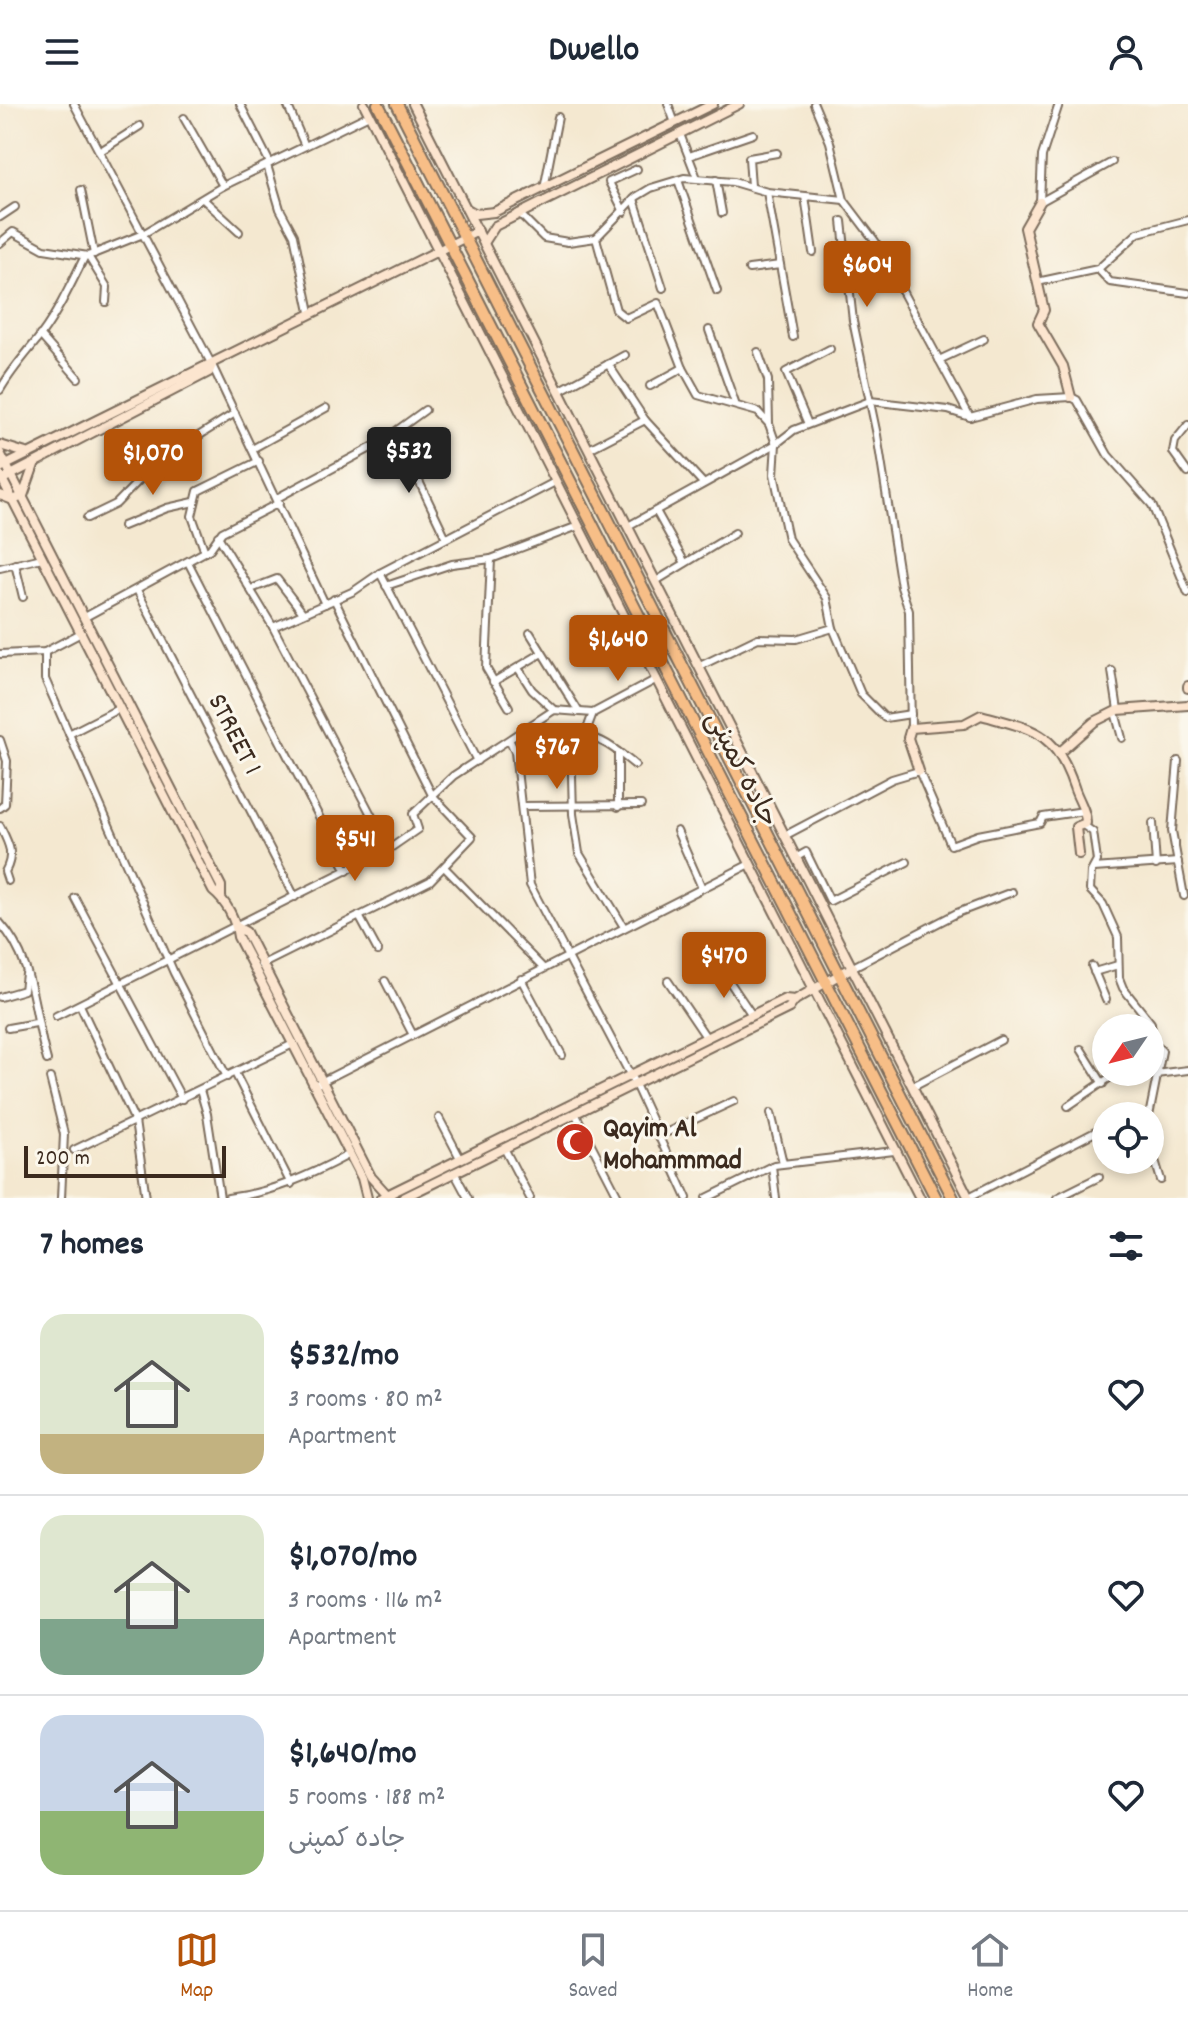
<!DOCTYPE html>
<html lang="en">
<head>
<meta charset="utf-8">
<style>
	:root { --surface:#fff; --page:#f6f6f7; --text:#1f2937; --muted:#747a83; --line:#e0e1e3; --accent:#b45309 }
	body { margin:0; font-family:Dekko,"Playpen Sans Arabic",sans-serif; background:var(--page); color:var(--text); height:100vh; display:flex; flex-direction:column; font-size:30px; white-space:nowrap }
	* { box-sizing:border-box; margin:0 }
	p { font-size:26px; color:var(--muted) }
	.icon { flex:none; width:44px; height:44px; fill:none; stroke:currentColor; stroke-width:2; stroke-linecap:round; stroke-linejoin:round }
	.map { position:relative; height:1094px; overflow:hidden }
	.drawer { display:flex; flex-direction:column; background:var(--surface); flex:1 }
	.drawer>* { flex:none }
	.needle { width:52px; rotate:235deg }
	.tools { position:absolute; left:1092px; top:910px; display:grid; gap:16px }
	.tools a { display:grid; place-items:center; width:72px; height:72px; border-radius:50%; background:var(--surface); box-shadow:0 4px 12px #0003; font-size:40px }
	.scale { position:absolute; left:24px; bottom:20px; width:202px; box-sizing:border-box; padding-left:8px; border:4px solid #3b2a1e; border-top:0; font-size:22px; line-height:28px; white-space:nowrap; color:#3b2a1e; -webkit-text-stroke:6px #fbf7ec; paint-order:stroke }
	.price { position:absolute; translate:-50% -68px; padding:0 18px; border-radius:8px; background:var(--accent); color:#fff; font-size:26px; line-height:52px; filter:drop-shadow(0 2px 4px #0008) }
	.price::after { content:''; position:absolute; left:50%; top:48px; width:24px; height:18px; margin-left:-12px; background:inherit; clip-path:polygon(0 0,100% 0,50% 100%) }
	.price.active { background:#222; color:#fff }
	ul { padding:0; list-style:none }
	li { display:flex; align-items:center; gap:24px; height:200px; padding:0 40px }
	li+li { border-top:2px solid var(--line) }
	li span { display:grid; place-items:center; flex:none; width:224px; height:160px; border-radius:24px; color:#555 }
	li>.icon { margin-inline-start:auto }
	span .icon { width:96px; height:96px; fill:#fffc; stroke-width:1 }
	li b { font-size:34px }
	h2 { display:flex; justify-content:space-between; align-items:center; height:96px; padding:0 40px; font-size:34px }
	header { display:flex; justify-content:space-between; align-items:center; height:104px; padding:0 40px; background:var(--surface); font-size:36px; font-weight:700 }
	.tabs { display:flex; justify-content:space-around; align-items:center; height:112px; border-top:2px solid var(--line); background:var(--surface); font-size:22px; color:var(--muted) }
	.tabs a { display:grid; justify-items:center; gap:4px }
	.tabs .active { color:var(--accent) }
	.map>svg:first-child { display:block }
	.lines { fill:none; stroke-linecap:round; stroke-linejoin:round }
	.street-casing { stroke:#7c6c5c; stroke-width:10 }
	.secondary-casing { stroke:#7c6c5c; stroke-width:12 }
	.highway-casing { stroke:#7c6c5c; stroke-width:14 }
	.street { stroke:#fff; stroke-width:6 }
	.secondary { stroke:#fce5cf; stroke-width:8 }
	.highway { stroke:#f7be87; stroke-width:10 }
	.labels { text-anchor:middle; stroke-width:6; stroke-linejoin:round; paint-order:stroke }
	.street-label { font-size:28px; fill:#3b2a1e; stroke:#fbf7ec }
	.poi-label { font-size:28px; font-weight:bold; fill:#3b2a1e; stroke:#fbf7ec; text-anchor:start }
</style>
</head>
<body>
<header><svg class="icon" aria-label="menu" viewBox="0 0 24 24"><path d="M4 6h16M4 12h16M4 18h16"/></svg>Dwello<svg class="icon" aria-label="person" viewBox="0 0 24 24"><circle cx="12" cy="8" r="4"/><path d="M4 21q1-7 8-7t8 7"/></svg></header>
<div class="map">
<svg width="1188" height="1094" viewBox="0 0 1188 1094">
	<rect width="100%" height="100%" fill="#fbf7ec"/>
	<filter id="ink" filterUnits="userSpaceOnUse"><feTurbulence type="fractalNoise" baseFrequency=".0125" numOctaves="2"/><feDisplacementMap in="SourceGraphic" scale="16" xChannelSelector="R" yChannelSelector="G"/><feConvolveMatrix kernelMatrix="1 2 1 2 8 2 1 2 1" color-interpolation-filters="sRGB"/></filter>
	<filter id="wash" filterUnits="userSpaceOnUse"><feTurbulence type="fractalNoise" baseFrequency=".006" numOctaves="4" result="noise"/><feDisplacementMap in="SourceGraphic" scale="32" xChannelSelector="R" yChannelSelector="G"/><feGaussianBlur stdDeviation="1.8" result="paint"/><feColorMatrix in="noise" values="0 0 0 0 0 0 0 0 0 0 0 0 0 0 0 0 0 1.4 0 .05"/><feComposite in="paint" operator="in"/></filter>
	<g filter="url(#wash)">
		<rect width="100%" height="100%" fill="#f4e8d0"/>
	</g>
	<g filter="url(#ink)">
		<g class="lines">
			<defs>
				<g id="street">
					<polyline points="74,0 212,261 325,500"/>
					<polyline points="240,0 270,59"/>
					<polyline points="287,0 305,42"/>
					<polyline points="668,0 675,19"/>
					<polyline points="814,0 830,38 844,96 875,137 970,313"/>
					<polyline points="184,14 223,82"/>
					<polyline points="680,30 697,74"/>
					<polyline points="99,48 140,22"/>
					<polyline points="689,52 753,30"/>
					<polyline points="267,61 280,105 294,131 310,208"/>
					<polyline points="678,76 717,187"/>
					<polyline points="716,76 722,109"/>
					<polyline points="751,82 749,54 777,49"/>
					<polyline points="544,85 558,13"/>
					<polyline points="81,86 94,150"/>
					<polyline points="767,88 793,233"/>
					<polyline points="805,92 813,148"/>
					<polyline points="203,95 239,128"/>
					<polyline points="634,95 663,184"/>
					<polyline points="1040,98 1042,52 1059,0"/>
					<polyline points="1040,98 1112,58"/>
					<polyline points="624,108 609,78 637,65"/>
					<polyline points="519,109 544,134 568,138 596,134 636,93 651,84 684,74 733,78 767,88 844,96"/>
					<polyline points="0,113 15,103"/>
					<polyline points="842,117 853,217 877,331 901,483 909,507 911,624"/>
					<polyline points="596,134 616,206 626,214 658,199 683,264 698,291 758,308 769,320 776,340 774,370 788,435 827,494 833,524 861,590 885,614 911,610"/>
					<polyline points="0,139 13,128 44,145 88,152 143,130 223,82 369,11"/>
					<polyline points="88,152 107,183 106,198"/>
					<polyline points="749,165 780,161"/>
					<polyline points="1098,165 1110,178 1188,189"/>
					<polyline points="1037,178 1098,165 1138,129 1188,116"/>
					<polyline points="709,226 735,299"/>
					<polyline points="40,231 78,274"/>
					<polyline points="758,248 768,276 769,320"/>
					<polyline points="939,256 984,235"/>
					<polyline points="608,260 645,316"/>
					<polyline points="650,282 683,264"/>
					<path d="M0,286C12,265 26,250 41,231C58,208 71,180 84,154"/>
					<polyline points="559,287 625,251"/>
					<polyline points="808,320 786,268 830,245"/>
					<polyline points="1188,321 1175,337 1173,348 1188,369"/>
					<polyline points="378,340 416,371 446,434"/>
					<polyline points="252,345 326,304"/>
					<polyline points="589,345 645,316 702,378"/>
					<polyline points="277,394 378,340 425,306"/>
					<polyline points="656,407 685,459"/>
					<polyline points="87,414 116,400 157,358 235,309"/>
					<polyline points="123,422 167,404 194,398"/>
					<polyline points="628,422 776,340 794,326 870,297 948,306 970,313 1037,295 1071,293 1077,296 1108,351 1152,401 1188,489"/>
					<polyline points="218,432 273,523 389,745"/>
					<polyline points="205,448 192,412 198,387 259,357"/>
					<polyline points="491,455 486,564 509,603"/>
					<polyline points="188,458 347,767"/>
					<polyline points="15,460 23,493"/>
					<polyline points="0,464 42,454"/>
					<polyline points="380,469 477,657"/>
					<polyline points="656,477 735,429"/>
					<polyline points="386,482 452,460 491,455 578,422"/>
					<polyline points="251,485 277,475 303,509"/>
					<polyline points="137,486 295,793"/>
					<polyline points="85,513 210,445 222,428 279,399"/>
					<polyline points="273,523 354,487 380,469 555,378"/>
					<polyline points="530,529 579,608"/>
					<polyline points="45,548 45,575 174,869 227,973"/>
					<polyline points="0,550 45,548 81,529"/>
					<polyline points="700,562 758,534 796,535 833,524"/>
					<polyline points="518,564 532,586 554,606"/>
					<polyline points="1112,567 1118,606"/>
					<polyline points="493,578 542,549"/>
					<polyline points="1115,608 1122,634"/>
					<polyline points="69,630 120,604"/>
					<polyline points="584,633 593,609"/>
					<polyline points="0,636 7,657 5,700 0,704"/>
					<polyline points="510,637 515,648 530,781 634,978 687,1094"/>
					<polyline points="618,648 618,703"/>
					<polyline points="1178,657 1172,727 1184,792"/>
					<polyline points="522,702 641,701"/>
					<polyline points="1153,719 1156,761"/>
					<polyline points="1083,721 1093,728 1097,757 1091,768 1090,786 1103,800 1118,833 1119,874 1123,884 1151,919 1153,938 1162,947 1149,1012"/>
					<path d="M0,722C9,740 15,750 5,768L8,777"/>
					<polyline points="677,727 702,784"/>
					<polyline points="786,731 892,675 919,667 951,741 978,731 1040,719 1043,713 1084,707"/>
					<polyline points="797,753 806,748 830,797 907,758"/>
					<polyline points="445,764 543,864"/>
					<polyline points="1094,764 1178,758"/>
					<polyline points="75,794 182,995"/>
					<polyline points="359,812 378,847"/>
					<path d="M0,819C35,857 33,909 47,956"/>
					<path d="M624,823L579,749L573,710L571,635C596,626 617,647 635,661"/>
					<polyline points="261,861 430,777 472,733 432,691 334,495"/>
					<polyline points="1092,862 1106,896"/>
					<polyline points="853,863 957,809 1012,788"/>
					<polyline points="721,865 752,911"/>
					<polyline points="1094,868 1118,861"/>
					<polyline points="521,875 562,951"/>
					<polyline points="385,877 413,931"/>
					<polyline points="668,877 706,933"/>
					<polyline points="0,893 24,886 26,870"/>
					<polyline points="80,901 135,1017 146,1094"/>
					<polyline points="56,912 389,745 418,725 413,710 453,672 554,606 593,609 657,575"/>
					<polyline points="8,924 36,919"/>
					<polyline points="1081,945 1103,980"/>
					<polyline points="235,969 291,1080"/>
					<polyline points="1156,970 1188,966"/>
					<polyline points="50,974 64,1030 61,1094"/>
					<polyline points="315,981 750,760"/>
					<polyline points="913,982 1001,936"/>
					<polyline points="200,986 207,1010 220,1094"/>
					<polyline points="1068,1002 1118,968"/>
					<polyline points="575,1009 619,1094"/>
					<polyline points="771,1009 783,1059"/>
					<polyline points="439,1014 460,1054"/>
					<polyline points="659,1032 734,997"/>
					<polyline points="1150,1040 1161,1076"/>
					<polyline points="504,1044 530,1094"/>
					<polyline points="74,1046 293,940"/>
					<polyline points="772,1062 776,1094"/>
					<polyline points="454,1068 468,1094"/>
					<polyline points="969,1093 1103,1024"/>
					<path d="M228,1094C274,1088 309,1072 350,1050"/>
					<polyline points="707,1094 774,1061 894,1047"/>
					<polyline points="1057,1094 1099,1073"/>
				</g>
				<g id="secondary">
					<polyline points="364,0 920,1094"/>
					<polyline points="413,0 969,1094"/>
					<polyline points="1040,98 1025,124 1044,206 1038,219 1063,262 1071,293"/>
					<polyline points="467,105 476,110 494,108 713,0"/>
					<polyline points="484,139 495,122 739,0"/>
					<polyline points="0,341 29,350"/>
					<polyline points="0,349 221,782 221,793"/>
					<polyline points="0,364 478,127"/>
					<path d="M0,371L213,787C226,797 236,816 238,833L362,1074L367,1094"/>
					<polyline points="7,373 209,268 212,261"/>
					<polyline points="0,391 13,396 23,392 34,361"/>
					<polyline points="1188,582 1188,584"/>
					<polyline points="1060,648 1094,618 1118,606 1188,601"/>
					<path d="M919,667L908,634L911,624L964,620L981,611C1035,626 1055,627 1074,683C1078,696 1086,705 1086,719L1076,723L1079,750"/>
					<polyline points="237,823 246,828 371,1073 390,1094"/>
					<polyline points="381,1094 785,895 795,896"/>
					<polyline points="403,1094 789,904 795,896 853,863"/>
				</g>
				<g id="highway">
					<polyline points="378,0 936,1094"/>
					<polyline points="397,0 953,1094"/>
				</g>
			</defs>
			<use href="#street" class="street-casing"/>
			<use href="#secondary" class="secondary-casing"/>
			<use href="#highway" class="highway-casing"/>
			<use href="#street" class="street"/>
			<use href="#secondary" class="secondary"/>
			<use href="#highway" class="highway"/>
		</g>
	</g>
	<defs>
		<symbol id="mosque-disc" viewBox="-11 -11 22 22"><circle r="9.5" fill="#c8321e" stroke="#fbf7ec"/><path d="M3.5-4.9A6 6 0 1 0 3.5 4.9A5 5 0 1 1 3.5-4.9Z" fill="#fff"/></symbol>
	</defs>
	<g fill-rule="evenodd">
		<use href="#mosque-disc" x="553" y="1016" width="44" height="44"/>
	</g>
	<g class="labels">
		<g class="street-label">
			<text transform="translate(237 629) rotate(63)" y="10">STREET 1</text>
			<text transform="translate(744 664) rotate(63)" y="10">جاده کمپنی</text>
		</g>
		<g class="poi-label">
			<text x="603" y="1032">Qayim Al<tspan x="603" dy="32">Mohammmad</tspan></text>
		</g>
	</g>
</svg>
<div class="tools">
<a><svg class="needle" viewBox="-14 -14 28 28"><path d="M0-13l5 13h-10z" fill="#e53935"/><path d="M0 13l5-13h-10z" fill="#747a83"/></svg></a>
<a><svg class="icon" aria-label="locate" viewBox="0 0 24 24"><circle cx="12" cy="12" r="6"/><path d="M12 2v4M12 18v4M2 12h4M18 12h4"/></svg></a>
</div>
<div class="scale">200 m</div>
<b class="price" style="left:867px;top:205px">$604</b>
<b class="price active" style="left:409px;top:391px">$532</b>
<b class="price" style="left:153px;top:393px">$1,070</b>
<b class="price" style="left:618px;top:579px">$1,640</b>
<b class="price" style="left:557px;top:687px">$767</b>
<b class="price" style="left:355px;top:779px">$541</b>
<b class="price" style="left:724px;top:896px">$470</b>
</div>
<section class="drawer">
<h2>7 homes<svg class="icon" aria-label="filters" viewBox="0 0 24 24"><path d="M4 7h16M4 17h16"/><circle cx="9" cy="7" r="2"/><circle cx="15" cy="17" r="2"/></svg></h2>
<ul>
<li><span style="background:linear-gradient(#dfe7d0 75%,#c2b280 0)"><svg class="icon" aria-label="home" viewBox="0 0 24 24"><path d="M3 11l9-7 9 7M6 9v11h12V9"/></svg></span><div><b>$532/mo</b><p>3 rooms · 80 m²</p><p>Apartment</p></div><svg class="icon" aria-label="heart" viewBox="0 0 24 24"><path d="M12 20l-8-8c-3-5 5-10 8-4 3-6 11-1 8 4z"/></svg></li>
<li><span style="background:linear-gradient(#dfe7d0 65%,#7fa58c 0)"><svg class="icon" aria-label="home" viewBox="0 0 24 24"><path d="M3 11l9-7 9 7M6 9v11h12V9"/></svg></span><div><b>$1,070/mo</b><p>3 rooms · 116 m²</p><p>Apartment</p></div><svg class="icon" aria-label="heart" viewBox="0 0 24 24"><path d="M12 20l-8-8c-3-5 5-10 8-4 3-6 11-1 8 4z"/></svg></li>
<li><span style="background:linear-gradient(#c9d6e8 60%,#8fb573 0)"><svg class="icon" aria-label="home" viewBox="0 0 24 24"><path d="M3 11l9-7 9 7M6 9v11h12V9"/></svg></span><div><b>$1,640/mo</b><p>5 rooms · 188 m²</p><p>جاده کمپنی</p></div><svg class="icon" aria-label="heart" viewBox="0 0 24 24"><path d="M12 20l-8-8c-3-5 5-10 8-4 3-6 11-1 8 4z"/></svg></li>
</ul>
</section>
<nav class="tabs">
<a class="active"><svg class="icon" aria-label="map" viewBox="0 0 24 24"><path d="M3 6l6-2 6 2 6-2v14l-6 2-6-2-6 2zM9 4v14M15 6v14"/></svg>Map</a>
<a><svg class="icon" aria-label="saved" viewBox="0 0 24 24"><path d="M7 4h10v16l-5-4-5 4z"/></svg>Saved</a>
<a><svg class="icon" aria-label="home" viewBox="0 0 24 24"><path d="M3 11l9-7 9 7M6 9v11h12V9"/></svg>Home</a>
</nav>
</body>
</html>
